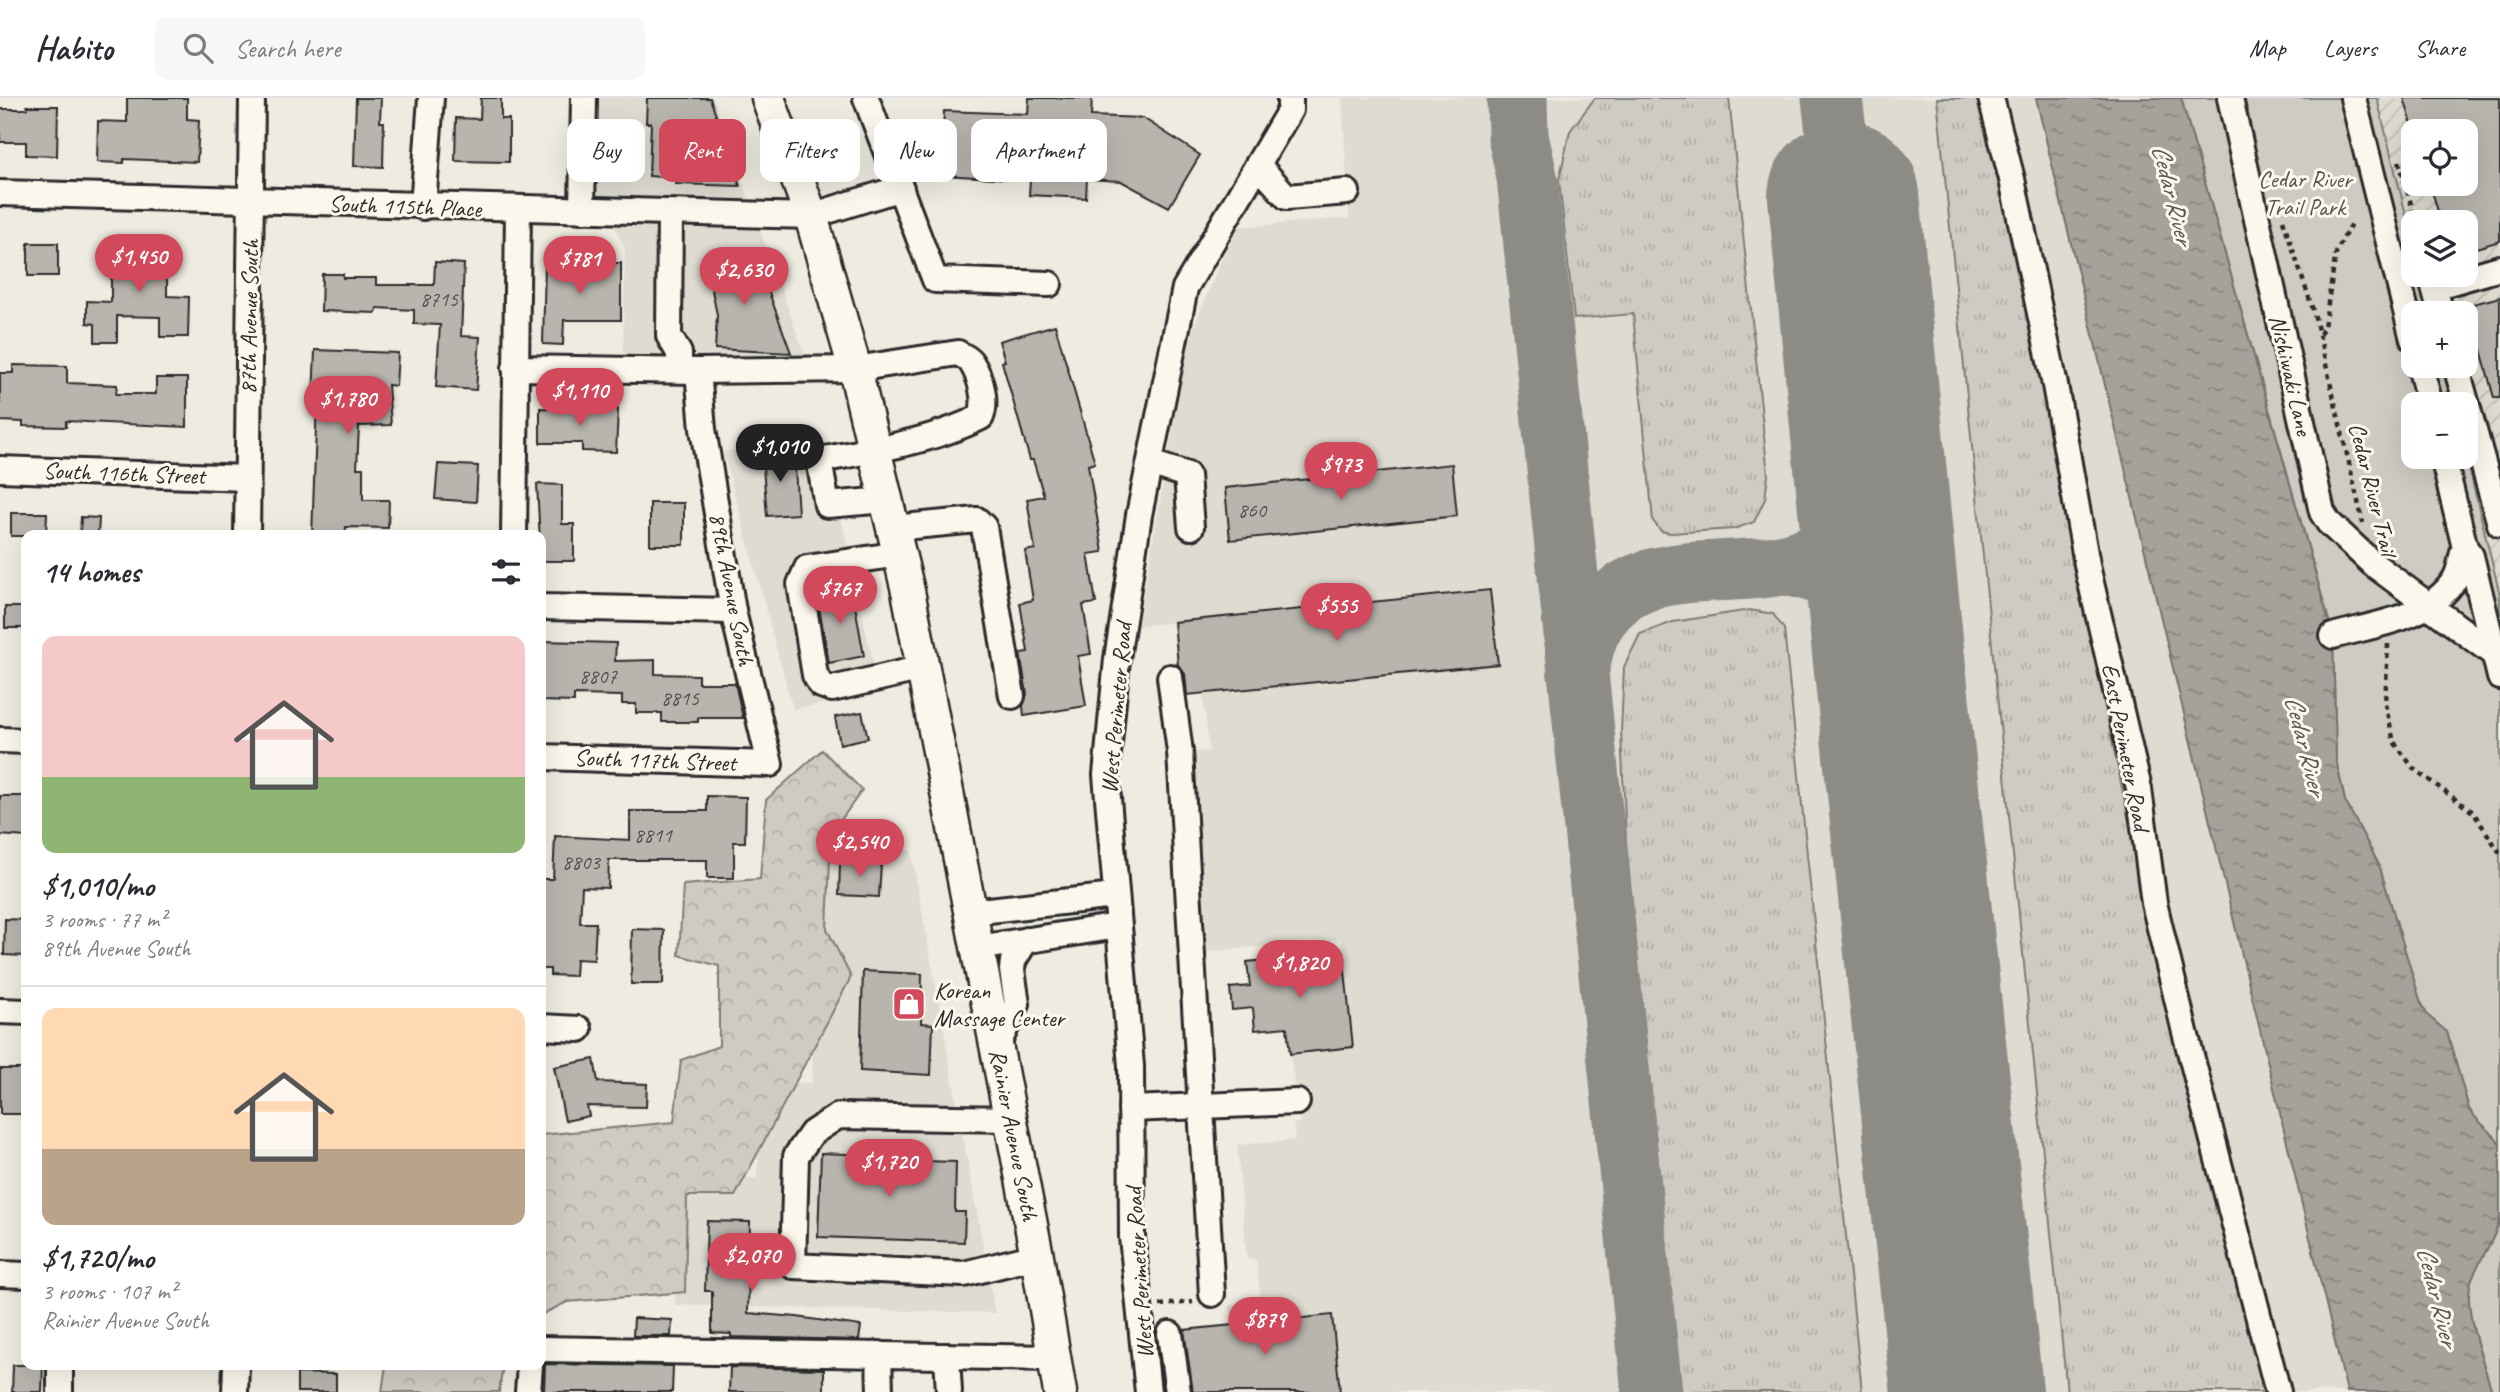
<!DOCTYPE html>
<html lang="en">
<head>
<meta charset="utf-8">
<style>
	:root { --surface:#fff; --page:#f7f7f7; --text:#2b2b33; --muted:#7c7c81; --line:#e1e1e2; --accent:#d1495b }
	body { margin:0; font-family:Caveat,sans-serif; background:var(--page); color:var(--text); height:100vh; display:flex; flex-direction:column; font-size:26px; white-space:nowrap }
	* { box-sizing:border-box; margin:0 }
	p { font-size:23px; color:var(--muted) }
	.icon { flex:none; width:38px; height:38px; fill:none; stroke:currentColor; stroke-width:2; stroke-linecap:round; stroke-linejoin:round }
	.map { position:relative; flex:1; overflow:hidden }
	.side { position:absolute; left:21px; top:432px; width:525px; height:840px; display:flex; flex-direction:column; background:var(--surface); border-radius:14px; box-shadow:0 7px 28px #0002 }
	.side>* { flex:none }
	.top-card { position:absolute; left:567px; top:21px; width:665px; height:63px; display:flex; gap:14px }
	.buttons { position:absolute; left:2401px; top:21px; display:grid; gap:14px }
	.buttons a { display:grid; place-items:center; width:77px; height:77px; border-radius:14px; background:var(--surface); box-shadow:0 7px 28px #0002; font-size:35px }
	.price { position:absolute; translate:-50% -60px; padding:0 16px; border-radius:24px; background:var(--accent); color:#fff; font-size:23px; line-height:46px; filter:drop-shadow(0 2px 4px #0008) }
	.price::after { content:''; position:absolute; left:50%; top:42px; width:21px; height:16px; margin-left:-10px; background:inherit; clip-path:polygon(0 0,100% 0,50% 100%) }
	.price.active { background:#222; color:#fff }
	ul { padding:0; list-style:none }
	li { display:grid; align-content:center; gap:14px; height:371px; padding:0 21px }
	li+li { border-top:2px solid var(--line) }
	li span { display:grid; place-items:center; height:217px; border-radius:14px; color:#555 }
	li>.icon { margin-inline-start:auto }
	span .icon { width:126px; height:126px; fill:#fffc; stroke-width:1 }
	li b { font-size:30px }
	h2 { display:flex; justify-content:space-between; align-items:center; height:84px; padding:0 21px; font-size:30px }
	.pill { padding:0 24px; border-radius:14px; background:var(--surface); box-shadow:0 7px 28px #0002; font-size:24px; line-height:63px }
	.pill.active { background:var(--accent); color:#fff }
	header { display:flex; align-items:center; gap:42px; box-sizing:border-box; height:98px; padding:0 35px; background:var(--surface); border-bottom:2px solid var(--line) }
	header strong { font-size:33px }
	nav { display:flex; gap:38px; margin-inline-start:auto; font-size:24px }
	.search { width:490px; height:63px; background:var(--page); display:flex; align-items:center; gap:18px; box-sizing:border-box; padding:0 24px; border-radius:14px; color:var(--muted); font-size:26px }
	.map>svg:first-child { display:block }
	.built { fill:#dedbd1 }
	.industrial { fill:url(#industrial-furrows); fill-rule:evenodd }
	.grass { fill:url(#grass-tufts); stroke:#7c7b76; stroke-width:2 }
	.forest { fill:url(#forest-crowns); stroke:#7c7b76; stroke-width:2 }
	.park { fill:#cecbc2; stroke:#7c7b76; stroke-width:2 }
	.water { fill:url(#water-ripples); stroke:#74726e; stroke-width:2 }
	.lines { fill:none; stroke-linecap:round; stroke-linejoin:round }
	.taxiway { stroke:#8c8b86; stroke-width:61 }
	.runway { stroke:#8c8b86; stroke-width:152 }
	.building { fill:#b8b5ae; stroke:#2b2b2b; stroke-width:2 }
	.minor-casing { stroke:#2b2b2b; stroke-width:30 }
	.major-casing { stroke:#2b2b2b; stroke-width:37 }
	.path { stroke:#2b2b2b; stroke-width:4.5; stroke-dasharray:5 5; stroke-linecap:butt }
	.minor { stroke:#fbf7ec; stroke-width:24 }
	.major { stroke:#fbf7ec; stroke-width:32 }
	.labels { text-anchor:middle; stroke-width:6; stroke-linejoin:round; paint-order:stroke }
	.number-label { font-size:21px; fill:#4e4e4c }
	.park-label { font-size:24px; fill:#545351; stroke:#fbf7ec }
	.street-label { font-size:24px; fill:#2b2b2b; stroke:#fbf7ec }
	.poi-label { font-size:24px; fill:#2b2b2b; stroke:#fbf7ec; text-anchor:start }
	.water-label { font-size:26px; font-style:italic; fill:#555552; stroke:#fbf7ec }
</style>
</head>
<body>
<header>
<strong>Habito</strong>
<div class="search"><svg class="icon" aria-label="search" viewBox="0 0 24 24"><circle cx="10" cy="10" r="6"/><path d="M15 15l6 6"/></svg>Search here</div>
<nav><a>Map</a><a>Layers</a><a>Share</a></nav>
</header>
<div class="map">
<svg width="2500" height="1294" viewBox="0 0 2500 1294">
	<defs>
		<pattern id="industrial-furrows" width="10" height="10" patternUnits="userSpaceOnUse" patternTransform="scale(1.75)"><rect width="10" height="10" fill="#dedbd1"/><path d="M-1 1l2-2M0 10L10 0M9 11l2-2" fill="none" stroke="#bfbcb4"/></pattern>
		<pattern id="grass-tufts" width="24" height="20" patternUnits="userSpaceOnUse" patternTransform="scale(1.75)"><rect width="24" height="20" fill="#cecbc2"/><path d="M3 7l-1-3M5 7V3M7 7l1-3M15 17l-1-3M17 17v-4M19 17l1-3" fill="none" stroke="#b1aea7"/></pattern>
		<pattern id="forest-crowns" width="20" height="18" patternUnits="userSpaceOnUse" patternTransform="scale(1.75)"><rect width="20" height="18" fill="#cecbc2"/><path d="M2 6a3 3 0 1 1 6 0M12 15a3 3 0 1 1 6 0" fill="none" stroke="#b1aea7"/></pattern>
		<pattern id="water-ripples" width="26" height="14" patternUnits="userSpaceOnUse" patternTransform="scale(1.75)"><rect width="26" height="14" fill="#a4a29a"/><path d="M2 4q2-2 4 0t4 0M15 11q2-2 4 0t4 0" fill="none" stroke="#86847e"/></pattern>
	</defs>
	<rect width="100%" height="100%" fill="#eeebe0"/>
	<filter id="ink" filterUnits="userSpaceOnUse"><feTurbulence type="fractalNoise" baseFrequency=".0143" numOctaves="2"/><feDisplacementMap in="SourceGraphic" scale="14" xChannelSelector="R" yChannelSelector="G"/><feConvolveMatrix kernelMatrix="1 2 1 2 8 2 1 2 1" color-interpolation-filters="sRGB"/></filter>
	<g filter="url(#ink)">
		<g class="built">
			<polygon points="596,0 713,0 805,258 782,264 623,257 625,150 594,86"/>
			<polygon points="1342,0 2036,0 2347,1294 1340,1294 1232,1228 1230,1208 1261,1204 1256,1161 1247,1161 1237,1047 1295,1042 1293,1026 1300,1025 1290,956 1353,949 1341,841 1204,854 1194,654 1209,653 1203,596 1498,565 1490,492 1138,528 1182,279 1193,231 1221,163 1239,129 1349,120"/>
			<polygon points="825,347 880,596 793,611 723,353"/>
			<polygon points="818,750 911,752 995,1215 675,1207 679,1079 757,1080 762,985 812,985"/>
		</g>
		<path class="industrial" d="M2376,0H2500V504L2466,359V306H2451L2442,268H2466V215H2429L2419,177H2466V124H2413V153ZM2413,33H2466V86H2413Z"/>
		<g class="grass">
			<polygon points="1595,0 1729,0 1768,377 1765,401 1754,424 1734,431 1670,435 1661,433 1653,423 1633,216 1574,221 1559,82 1570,33"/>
			<polygon points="1937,0 1979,0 2042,277 2060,395 2138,766 2234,1175 2265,1294 2067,1294"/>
			<polygon points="1750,512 1773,516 1784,531 1862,1294 1681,1294 1626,744 1621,634 1624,569 1640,536 1673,524"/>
		</g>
		<g class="forest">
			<polygon points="822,652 862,692 831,736 827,831 851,879 735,1098 687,1098 685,1194 567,1204 541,1217 541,1037 674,1024 681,962 719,948 719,868 679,857 683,787 760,781 766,702"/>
			<polygon points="386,1267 503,1267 499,1294 382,1294"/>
		</g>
		<g class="park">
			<path d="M2181,0H2377L2413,145V177H2421L2431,215H2413V268H2444L2453,306H2413V359L2466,358L2500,497V1046C2492,1032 2477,1025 2469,1011L2447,934L2427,917L2420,902L2379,767L2345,703L2336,662L2333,537Z"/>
			<path d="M2500,1119V1294H2492C2484,1265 2462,1212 2471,1183C2479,1161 2495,1143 2500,1119Z"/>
		</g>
		<path class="water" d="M2036,0H2181L2333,538L2336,662L2345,703L2379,767L2420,902L2427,917L2447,934L2469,1011C2477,1025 2492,1032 2500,1046V1119C2495,1143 2479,1161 2471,1183C2462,1211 2484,1265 2492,1294H2347Z"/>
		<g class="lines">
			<g class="taxiway">
				<polyline points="1517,0 1518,38 1527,79 1652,1294"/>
				<polyline points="1832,0 1844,99"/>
				<path d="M1784,467C1841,475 1855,500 1887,543"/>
				<path d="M1578,576C1581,561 1584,544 1591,530C1652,416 1819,538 1874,384"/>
				<polyline points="1961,1243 1973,1294"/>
			</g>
			<polyline class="runway" points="1844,99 1887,543 1967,1294"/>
		</g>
		<g class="building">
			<polygon points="127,0 187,0 187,21 199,22 197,64 124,61 124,65 97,64 98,23 127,24"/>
			<polygon points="356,0 381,0 380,24 384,24 383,69 354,68"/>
			<polygon points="481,0 501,0 501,21 509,21 509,64 455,63 456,20 480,21"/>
			<polygon points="647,0 710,0 740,88 676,86 676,80 649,78 651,25 646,25"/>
			<polygon points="1029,0 1092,0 1091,18 1143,20 1200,57 1169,109 1121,83 1087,81 1086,100 1029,97 1030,82 941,77 944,13 1028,16"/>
			<polygon points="2404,0 2500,0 2500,143 2466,153 2466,124 2441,124 2430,86 2466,86 2466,33 2414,33"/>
			<polygon points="27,8 58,8 57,58 26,57 26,44 0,44 0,11 27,11"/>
			<rect x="28" y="145" width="30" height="33"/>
			<polygon points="111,147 167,147 167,198 189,199 188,239 160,239 160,219 117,218 117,244 95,244 95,226 87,225 87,203 111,204"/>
			<polygon points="705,157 756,159 791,255 715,251 717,217"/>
			<polygon points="435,164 464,166 461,238 480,239 476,292 436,289 440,227 414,226 414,212 377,210 376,215 321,213 322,176 343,176 343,180 376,180 376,187 434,187"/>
			<polygon points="587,165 621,165 621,222 564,222 563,247 543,246 545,166 587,168"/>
			<polygon points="2500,199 2500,300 2494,300 2469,207"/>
			<polygon points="1055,227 1095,365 1088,367 1103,454 1088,456 1096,505 1083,507 1091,556 1078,558 1086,608 1024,618 1023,608 1027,596 1020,555 1028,554 1020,505 1033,502 1025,453 1035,451 1027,401 1044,398 1033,362 1030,362 1002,264 1005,263 999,243"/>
			<polygon points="315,252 398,255 396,288 388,287 391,327 359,328 357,370 363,370 363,402 389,402 388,430 346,429 345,438 312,438 317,301 313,301"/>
			<polygon points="13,267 67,268 67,285 117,287 116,296 156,296 156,280 187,280 187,329 66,323 66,329 23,328 23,324 0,323 0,275 13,275"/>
			<polygon points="540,310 618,311 616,354 582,353 582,345 540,345"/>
			<polygon points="794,355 798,416 767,418 762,357"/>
			<polygon points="438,366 478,368 476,404 435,401"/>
			<polygon points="1452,366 1457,418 1230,442 1225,390"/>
			<polygon points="537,386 562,387 562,426 574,426 574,463 541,463"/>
			<rect x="650" y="405" width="34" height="42"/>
			<polygon points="11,415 47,415 46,438 11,438"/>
			<polygon points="81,419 99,420 98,438 80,438"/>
			<polygon points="852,491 864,558 829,565 817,498"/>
			<polygon points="1490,492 1498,566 1187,597 1185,576 1178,567 1174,524"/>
			<rect x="5" y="509" width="21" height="21"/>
			<polygon points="541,543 616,545 615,563 655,562 655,576 698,577 698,585 735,585 743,620 698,620 698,624 662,624 662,615 636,615 636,606 622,606 622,598 574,597 574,604 541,603"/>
			<polygon points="862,614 868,640 840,646 835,619"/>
			<polygon points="0,698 26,698 26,739 0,737"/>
			<polygon points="707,698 746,699 745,744 734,744 734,780 707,780 707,762 609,762 608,790 582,789 580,825 596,825 594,862 576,861 575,878 550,877 550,871 541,871 541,781 553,781 555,738 630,742 630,713 707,713"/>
			<polygon points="840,764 881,766 879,799 839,797"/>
			<polygon points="5,821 26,822 26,858 4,857"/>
			<polygon points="632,831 664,832 663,886 631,886"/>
			<polygon points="1343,854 1353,949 1290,956 1287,929 1255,932 1253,910 1232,912 1230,890 1250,888 1247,864"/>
			<polygon points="863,873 922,876 921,925 933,926 931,977 860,973"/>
			<polygon points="594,961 598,984 647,986 646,1009 587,1008 589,1018 565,1023 554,969"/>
			<rect x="0" y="971" width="26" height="45"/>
			<polygon points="821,1055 925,1059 925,1063 956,1064 955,1114 965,1114 964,1144 818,1139"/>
			<polygon points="707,1123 750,1124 748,1215 797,1219 861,1228 859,1242 731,1239 731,1236 712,1235 712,1193 705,1193"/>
			<polygon points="1332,1217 1340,1294 1193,1294 1184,1232"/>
			<polygon points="634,1220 672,1222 671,1238 633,1238"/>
			<polygon points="545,1266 673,1268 672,1294 544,1294"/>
			<polygon points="13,1267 43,1267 42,1294 12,1294"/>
			<polygon points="730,1269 824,1271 824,1294 729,1294"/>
			<polygon points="297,1275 336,1276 336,1294 297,1294"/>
		</g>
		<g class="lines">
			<defs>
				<g id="minor">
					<polyline points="866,0 935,182 1049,186"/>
					<polyline points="1991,0 2012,81 2055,287 2088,472 2139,691 2154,805 2185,934 2278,1294"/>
					<polyline points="2230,0 2322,414 2329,425 2373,466 2494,556"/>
					<polyline points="2353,0 2413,241"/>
					<polyline points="1258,67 1287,99 1347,94"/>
					<polyline points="0,95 811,118 901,90"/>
					<polyline points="423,109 431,0"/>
					<polyline points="582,112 584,0"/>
					<polyline points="670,115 669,238 679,255 679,272"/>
					<polyline points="2441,215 2434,189 2500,170"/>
					<polyline points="2420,268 2430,306"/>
					<polyline points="2456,268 2500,426"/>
					<path d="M515,270L698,273L855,271L958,255C962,258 969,260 971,264C981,279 987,303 981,319C933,343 872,353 819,362L827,407L886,402"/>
					<polyline points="2443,359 2465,450 2471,458 2500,579"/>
					<polyline points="1150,365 1187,377 1191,429"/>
					<polyline points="0,371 247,380"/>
					<polyline points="893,430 977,422 984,429 1012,598"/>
					<polyline points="247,438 252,0"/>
					<polyline points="514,438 518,112"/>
					<polyline points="899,456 807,470 800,486 815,577 821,587 832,591 923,570"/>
					<polyline points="541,509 733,513"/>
					<path d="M2333,538C2375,526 2430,521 2455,481C2461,471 2460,460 2465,450"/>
					<polyline points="1170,579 1180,654 1212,1196"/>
					<polyline points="0,642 26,643"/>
					<polyline points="541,659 770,666 733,513 703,331 698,273"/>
					<polyline points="971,814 1115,798"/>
					<polyline points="978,850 1118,828"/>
					<polyline points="0,913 26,914"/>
					<polyline points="541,929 579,931"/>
					<polyline points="997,948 1017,906 1012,872 1013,863 1026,842"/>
					<polyline points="1131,1011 1297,1004"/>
					<polyline points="1011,1021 838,1018 812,1035 796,1058 793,1168 964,1176 1037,1158"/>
					<polyline points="0,1176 26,1177"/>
					<polyline points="1170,1236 1178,1294"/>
					<polyline points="541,1251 1054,1260"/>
					<polyline points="879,1256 880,1294"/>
					<polyline points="947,1258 949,1294"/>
					<polyline points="60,1294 60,1267"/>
					<polyline points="235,1294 236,1267"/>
					<polyline points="528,1294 530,1267"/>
					<polyline points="1148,1294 1132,1139 1131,968 1106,677 1117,561 1139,417 1185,190 1290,12 1290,0"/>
				</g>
				<polyline id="major" points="768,0 811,118 855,271 908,493 1037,1158 1060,1294"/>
			</defs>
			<use href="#minor" class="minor-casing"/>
			<use href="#major" class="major-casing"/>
			<g class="path">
				<polyline points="2399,63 2416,124"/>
				<polyline points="2283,122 2314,215 2363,425"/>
				<polyline points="2320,236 2324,229 2336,155 2351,125"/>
				<polyline points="2388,546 2385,606 2394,644 2414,671 2473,714 2500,755"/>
				<polyline points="1160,1207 1193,1204"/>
			</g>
			<use href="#minor" class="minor"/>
			<use href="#major" class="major"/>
		</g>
	</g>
	<defs>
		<symbol id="shop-square" viewBox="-11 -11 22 22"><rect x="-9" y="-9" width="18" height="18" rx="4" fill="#d1495b" stroke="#fbf7ec"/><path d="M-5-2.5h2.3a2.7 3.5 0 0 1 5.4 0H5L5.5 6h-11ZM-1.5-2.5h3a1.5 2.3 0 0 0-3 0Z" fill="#fff"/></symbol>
	</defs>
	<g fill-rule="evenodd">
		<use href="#shop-square" x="890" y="887" width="38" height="38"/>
	</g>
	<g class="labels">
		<g class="number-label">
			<text x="439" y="208">8715</text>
			<text x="1252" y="419">860</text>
			<text x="598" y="585">8807</text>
			<text x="680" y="607">8815</text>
			<text x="653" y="744">8811</text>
			<text x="581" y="771">8803</text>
		</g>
		<g class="park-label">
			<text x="2305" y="89">Cedar River<tspan x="2305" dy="28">Trail Park</tspan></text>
		</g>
		<g class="street-label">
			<text transform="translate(405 108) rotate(2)" y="8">South 115th Place</text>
			<text transform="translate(249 219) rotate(-89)" y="8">87th Avenue South</text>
			<text transform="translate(2291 277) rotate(77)" y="8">Nishiwaki Lane</text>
			<text transform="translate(124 375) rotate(2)" y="8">South 116th Street</text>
			<text transform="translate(2373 391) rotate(76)" y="8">Cedar River Trail</text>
			<text transform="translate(732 491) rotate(79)" y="8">89th Avenue South</text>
			<text transform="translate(1116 610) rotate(-85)" y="8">West Perimeter Road</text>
			<text transform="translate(2126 649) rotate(79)" y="8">East Perimeter Road</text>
			<text transform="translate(655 662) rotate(2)" y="8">South 117th Street</text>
			<text transform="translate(1014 1037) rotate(79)" y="8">Rainier Avenue South</text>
			<text transform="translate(1139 1175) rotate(-94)" y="8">West Perimeter Road</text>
		</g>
		<g class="poi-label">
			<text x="934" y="900">Korean<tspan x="934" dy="28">Massage Center</tspan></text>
		</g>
		<g class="water-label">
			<text transform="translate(2173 96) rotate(76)" y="9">Cedar River</text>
			<text transform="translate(2306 647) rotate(76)" y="9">Cedar River</text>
			<text transform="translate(2438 1198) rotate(76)" y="9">Cedar River</text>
		</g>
	</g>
</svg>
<div class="buttons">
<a><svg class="icon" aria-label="locate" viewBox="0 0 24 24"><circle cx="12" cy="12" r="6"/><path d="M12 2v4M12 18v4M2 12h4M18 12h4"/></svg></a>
<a><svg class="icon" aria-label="layers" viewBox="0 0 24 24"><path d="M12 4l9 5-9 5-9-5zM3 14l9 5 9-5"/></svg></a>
<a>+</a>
<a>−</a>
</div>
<b class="price" style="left:139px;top:196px">$1,450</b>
<b class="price" style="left:580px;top:198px">$781</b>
<b class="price" style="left:744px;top:209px">$2,630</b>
<b class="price" style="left:580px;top:330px">$1,110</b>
<b class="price" style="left:348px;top:338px">$1,780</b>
<b class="price active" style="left:780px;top:386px">$1,010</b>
<b class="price" style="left:1341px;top:404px">$973</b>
<b class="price" style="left:840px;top:528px">$767</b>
<b class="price" style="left:1337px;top:545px">$555</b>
<b class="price" style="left:860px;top:781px">$2,540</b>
<b class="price" style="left:1300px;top:902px">$1,820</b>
<b class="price" style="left:889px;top:1101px">$1,720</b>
<b class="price" style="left:752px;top:1195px">$2,070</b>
<b class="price" style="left:1265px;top:1259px">$879</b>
<div class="top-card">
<a class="pill">Buy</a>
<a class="pill active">Rent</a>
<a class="pill">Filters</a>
<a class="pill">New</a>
<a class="pill">Apartment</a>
</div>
<section class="side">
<h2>14 homes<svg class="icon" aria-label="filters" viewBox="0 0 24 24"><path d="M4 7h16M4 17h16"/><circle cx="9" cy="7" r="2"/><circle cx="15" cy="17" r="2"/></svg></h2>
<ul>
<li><span style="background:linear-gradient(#f6c9c9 65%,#8fb573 0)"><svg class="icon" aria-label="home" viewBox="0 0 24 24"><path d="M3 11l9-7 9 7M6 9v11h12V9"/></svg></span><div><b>$1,010/mo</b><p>3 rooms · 77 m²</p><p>89th Avenue South</p></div></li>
<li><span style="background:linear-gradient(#ffd9b3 65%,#b9a48a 0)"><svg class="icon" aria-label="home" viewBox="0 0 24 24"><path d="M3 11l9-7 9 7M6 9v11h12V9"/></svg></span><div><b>$1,720/mo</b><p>3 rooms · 107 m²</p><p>Rainier Avenue South</p></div></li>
</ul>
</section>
</div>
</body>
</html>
